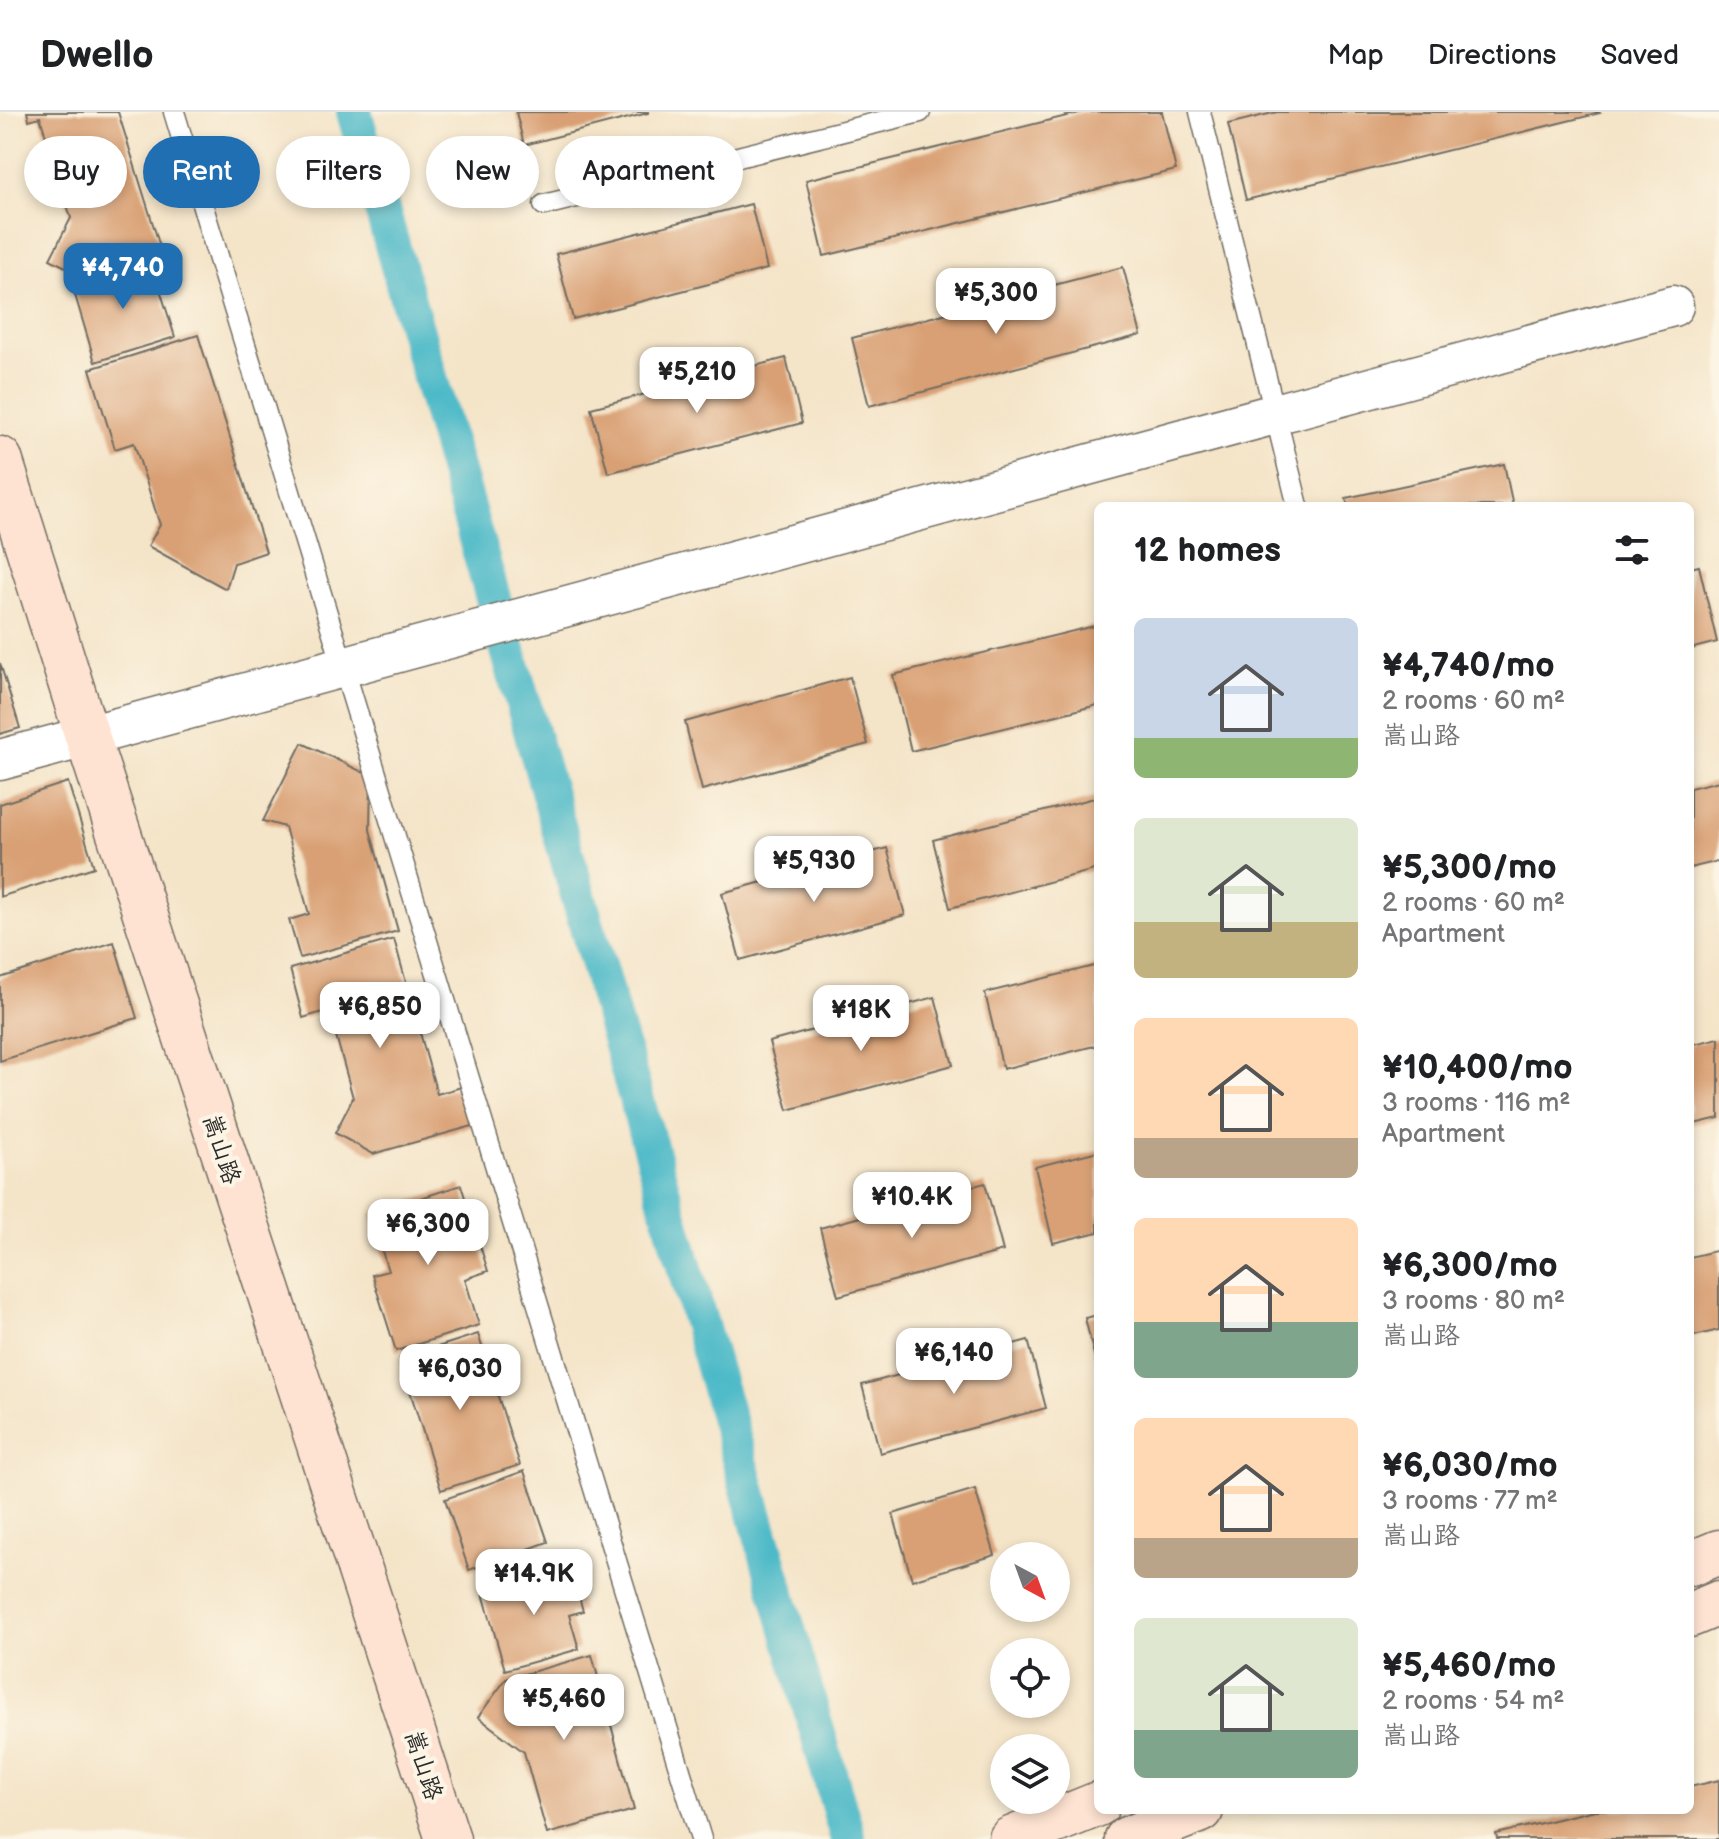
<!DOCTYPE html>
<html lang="en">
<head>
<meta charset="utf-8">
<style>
	:root { --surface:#fff; --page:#f6f6f6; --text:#202124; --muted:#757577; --line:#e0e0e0; --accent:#1f6fb2 }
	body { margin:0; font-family:"Balsamiq Sans","LXGW WenKai TC",sans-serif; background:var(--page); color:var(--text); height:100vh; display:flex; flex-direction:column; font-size:30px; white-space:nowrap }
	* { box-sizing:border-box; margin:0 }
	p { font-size:26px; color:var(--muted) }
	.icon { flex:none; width:44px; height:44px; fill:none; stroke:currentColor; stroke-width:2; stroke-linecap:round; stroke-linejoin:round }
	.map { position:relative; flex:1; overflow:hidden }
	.drawer { position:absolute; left:1094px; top:390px; width:600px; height:1312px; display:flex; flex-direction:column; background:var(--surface); border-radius:12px; box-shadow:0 4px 12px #0003 }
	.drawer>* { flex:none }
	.top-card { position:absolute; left:24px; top:24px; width:760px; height:72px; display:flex; gap:16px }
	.needle { width:52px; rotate:139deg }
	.controls { position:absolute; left:990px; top:1430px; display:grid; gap:16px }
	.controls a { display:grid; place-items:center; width:80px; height:80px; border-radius:50%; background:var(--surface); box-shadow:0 4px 12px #0003; font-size:40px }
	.price { position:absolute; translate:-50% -68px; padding:0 18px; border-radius:16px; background:#fff; color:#222; font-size:26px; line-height:52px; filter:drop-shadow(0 2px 4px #0008) }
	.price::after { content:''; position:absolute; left:50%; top:48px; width:24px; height:18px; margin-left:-12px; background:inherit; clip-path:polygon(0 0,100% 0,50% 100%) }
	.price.selected { background:var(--accent); color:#fff }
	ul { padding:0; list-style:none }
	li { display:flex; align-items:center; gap:24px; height:200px; padding:0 40px }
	li span { display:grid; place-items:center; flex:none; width:224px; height:160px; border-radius:12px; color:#555 }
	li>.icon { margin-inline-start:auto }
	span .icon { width:96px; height:96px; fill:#fffc; stroke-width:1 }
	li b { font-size:34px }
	h2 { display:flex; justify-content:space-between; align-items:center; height:96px; padding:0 40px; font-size:34px }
	.pill { padding:0 28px; border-radius:36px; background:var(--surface); box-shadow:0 4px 12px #0003; font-size:28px; line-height:72px }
	.pill.selected { background:var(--accent); color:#fff }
	header { display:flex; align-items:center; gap:48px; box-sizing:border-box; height:112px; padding:0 40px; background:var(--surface); border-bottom:2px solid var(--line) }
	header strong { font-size:38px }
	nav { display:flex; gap:44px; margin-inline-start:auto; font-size:28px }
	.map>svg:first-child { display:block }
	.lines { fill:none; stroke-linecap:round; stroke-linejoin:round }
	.canal { stroke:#4cb9c8; stroke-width:36 }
	.building { fill:#d9a074 }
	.lane-casing { stroke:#716c62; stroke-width:23 }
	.street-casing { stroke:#716c62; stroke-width:43 }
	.secondary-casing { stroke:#716c62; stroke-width:47 }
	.lane { stroke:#fff; stroke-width:20 }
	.street { stroke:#fff; stroke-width:40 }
	.secondary { stroke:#fee3d2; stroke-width:44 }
	.labels { text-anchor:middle; stroke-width:8; stroke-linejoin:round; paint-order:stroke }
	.street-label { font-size:24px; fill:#2b2b2b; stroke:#fcf5e5 }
</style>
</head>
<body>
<header>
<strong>Dwello</strong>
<nav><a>Map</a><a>Directions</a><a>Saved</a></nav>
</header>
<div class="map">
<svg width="1719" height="1727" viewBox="0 0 1719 1727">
	<rect width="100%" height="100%" fill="#fcf5e5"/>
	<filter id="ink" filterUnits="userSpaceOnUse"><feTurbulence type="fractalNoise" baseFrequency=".0125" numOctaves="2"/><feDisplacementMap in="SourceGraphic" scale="16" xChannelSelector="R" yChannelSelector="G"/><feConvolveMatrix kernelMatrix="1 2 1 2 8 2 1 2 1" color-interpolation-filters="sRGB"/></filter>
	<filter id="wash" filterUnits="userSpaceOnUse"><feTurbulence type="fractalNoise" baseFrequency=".006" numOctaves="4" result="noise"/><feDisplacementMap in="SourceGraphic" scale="32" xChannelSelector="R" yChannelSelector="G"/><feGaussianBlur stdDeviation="1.8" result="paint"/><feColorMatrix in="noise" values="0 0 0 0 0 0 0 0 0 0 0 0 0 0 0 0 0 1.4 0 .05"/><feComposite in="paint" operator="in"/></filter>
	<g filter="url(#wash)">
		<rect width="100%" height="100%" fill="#f4e4c8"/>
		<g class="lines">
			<polyline class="canal" points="354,0 848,1727"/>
		</g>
		<g id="blocks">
			<g class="building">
				<polygon points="27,0 118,0 161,138 81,163 50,147 71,106 40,5 29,8"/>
				<polygon points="516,0 648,0 648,1 524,33"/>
				<polygon points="1083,0 1162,0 1176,58 824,144 806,68"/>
				<polygon points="1277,0 1599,0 1600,1 1246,88 1228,12"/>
				<polygon points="751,92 767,157 573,207 556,142"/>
				<polygon points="151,149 175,225 95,250 72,173"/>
				<polygon points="1123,155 1141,223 869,294 852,226"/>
				<polygon points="198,223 266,440 234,451 226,477 148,434 160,413 134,331 115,337 90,257"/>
				<polygon points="786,246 802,311 608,361 591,296"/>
				<polygon points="1504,352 1513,394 1348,394 1346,386"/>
				<polygon points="1699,454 1717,530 1690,537 1690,456"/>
				<polygon points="1098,513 1098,593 911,639 893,563"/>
				<polygon points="0,551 20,616 0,622"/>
				<polygon points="850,565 868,632 702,678 685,610"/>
				<polygon points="302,631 371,664 370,718 398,819 300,846 289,808 309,802 285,715 263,709"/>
				<polygon points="1719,669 1719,749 1690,756 1690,676"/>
				<polygon points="68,670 94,755 0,785 0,692"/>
				<polygon points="1098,685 1098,757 950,796 933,728"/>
				<polygon points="887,736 905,803 740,848 722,781"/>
				<polygon points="394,827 437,982 465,974 476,1013 373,1042 335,1021 353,986 329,898 303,906 290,857"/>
				<polygon points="114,830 137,906 0,949 0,866"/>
				<polygon points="1098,853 1098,933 1003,957 985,881"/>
				<polygon points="935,885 953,953 788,998 769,930"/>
				<polygon points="1719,926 1719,1006 1690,1013 1690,933"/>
				<polygon points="1098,1039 1098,1120 1053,1131 1035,1055"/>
				<polygon points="985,1071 1003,1139 838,1184 820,1116"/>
				<polygon points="461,1073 488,1159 465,1167 479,1213 396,1239 372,1163 388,1159 371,1102"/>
				<polygon points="1719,1138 1719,1218 1690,1225 1690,1145"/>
				<polygon points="1098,1203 1098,1255 1097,1255 1085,1206"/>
				<polygon points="478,1222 520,1353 441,1378 400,1247"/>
				<polygon points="1028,1228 1046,1296 880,1341 862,1273"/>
				<polygon points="524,1359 548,1430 469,1458 445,1387"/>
				<polygon points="975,1377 995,1443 912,1468 893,1402"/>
				<polygon points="570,1453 583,1499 569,1503 579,1537 505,1558 482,1478"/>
				<polygon points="592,1543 634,1698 547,1722 524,1640 478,1605 506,1567"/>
				<polygon points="1719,1668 1719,1727 1497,1727 1496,1722 1595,1698 1690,1698 1690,1675"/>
			</g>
		</g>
	</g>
	<g filter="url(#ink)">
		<use href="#blocks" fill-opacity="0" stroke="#716c62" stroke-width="2"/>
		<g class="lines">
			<defs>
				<g id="lane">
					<polyline points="174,0 701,1727"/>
					<polyline points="1200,0 1298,394"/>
					<polyline points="544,93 920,0"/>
				</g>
				<polyline id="street" points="0,648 1673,194"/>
				<g id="secondary">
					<polyline points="0,347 87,624 448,1727"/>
					<polyline points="1690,1452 1719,1440"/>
					<polyline points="1690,1503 1719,1491"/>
					<polyline points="1011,1727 1098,1692"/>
					<polyline points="1127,1727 1201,1698"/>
				</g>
			</defs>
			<use href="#lane" class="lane-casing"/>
			<use href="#street" class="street-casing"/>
			<use href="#secondary" class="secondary-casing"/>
			<use href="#lane" class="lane"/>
			<use href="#street" class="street"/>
			<use href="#secondary" class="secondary"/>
		</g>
	</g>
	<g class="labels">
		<g class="street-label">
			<text transform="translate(222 1037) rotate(72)" y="8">嵩山路</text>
			<text transform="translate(424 1653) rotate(72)" y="8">嵩山路</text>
		</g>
	</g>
</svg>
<div class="controls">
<a><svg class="needle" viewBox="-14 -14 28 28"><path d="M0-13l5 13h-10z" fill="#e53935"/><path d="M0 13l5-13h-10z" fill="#757577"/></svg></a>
<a><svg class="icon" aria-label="locate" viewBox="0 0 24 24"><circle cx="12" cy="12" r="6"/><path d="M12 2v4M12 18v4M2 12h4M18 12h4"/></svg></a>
<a><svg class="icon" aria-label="layers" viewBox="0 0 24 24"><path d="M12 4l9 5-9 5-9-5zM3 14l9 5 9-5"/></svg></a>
</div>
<b class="price selected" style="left:123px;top:199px">¥4,740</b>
<b class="price" style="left:996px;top:224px">¥5,300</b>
<b class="price" style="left:697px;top:303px">¥5,210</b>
<b class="price" style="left:814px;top:792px">¥5,930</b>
<b class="price" style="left:380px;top:938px">¥6,850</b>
<b class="price" style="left:861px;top:941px">¥18K</b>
<b class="price" style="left:912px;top:1128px">¥10.4K</b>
<b class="price" style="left:428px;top:1155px">¥6,300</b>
<b class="price" style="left:954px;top:1284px">¥6,140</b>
<b class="price" style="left:460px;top:1300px">¥6,030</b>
<b class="price" style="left:534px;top:1505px">¥14.9K</b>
<b class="price" style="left:564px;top:1630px">¥5,460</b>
<div class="top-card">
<a class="pill">Buy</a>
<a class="pill selected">Rent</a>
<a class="pill">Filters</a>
<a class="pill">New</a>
<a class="pill">Apartment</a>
</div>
<section class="drawer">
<h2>12 homes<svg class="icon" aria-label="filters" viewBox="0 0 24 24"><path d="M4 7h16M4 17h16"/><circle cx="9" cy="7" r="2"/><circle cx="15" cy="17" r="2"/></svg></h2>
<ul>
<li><span style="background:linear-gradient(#c9d6e8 75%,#8fb573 0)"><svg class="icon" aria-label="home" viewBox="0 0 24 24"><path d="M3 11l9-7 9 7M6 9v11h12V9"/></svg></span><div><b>¥4,740/mo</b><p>2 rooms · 60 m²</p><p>嵩山路</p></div></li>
<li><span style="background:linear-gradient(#dfe7d0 65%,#c2b280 0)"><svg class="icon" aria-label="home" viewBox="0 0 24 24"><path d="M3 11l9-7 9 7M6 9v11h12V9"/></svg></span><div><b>¥5,300/mo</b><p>2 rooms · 60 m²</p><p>Apartment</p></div></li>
<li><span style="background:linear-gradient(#ffd9b3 75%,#b9a48a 0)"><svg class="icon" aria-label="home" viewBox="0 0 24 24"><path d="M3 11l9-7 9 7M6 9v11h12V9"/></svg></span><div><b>¥10,400/mo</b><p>3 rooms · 116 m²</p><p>Apartment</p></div></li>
<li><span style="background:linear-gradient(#ffd9b3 65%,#7fa58c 0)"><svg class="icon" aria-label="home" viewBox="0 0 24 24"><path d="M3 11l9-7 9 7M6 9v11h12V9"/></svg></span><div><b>¥6,300/mo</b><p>3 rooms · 80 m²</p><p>嵩山路</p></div></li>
<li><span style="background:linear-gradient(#ffd9b3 75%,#b9a48a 0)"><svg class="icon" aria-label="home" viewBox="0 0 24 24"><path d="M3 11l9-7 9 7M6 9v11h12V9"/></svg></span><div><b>¥6,030/mo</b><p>3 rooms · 77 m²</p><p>嵩山路</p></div></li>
<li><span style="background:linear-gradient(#dfe7d0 70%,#7fa58c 0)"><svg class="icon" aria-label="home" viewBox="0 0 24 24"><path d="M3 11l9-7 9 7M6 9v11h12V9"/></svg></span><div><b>¥5,460/mo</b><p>2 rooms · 54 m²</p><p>嵩山路</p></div></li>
</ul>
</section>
</div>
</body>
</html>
